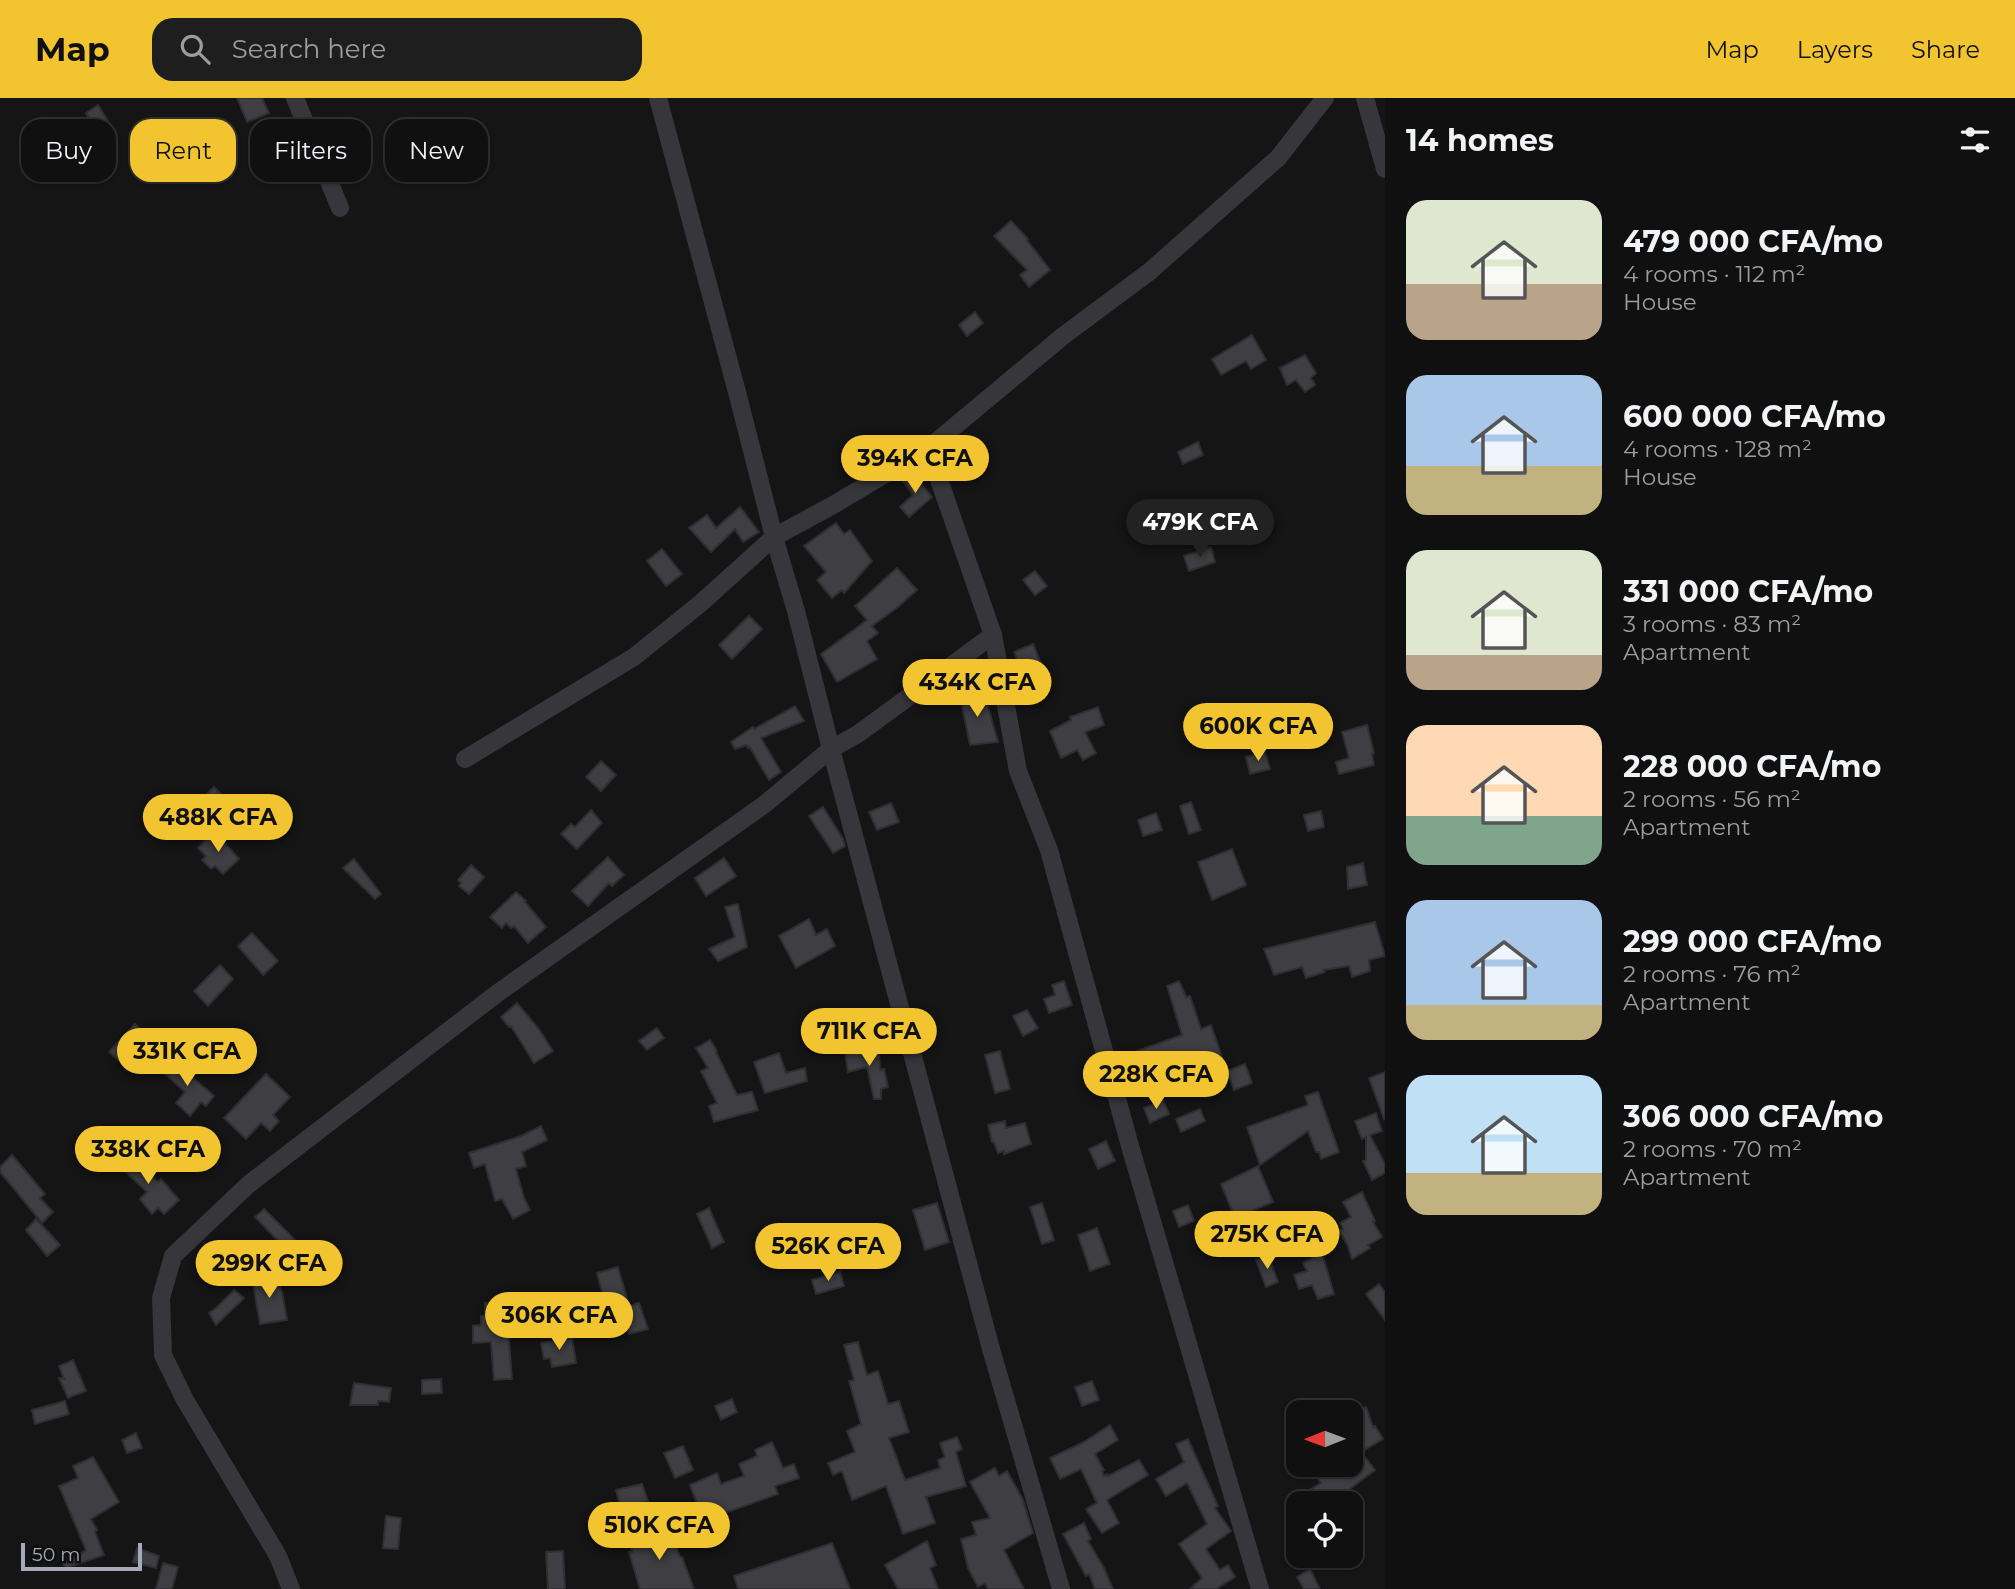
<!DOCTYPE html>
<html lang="en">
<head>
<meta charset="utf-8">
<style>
	:root { --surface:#101010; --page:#1e1e1e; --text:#f1f3f6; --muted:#9c9d9f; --line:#303030; --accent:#f2c430 }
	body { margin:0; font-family:Montserrat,sans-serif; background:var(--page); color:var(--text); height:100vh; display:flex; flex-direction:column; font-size:26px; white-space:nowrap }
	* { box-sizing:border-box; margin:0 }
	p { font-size:23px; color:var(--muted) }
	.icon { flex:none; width:38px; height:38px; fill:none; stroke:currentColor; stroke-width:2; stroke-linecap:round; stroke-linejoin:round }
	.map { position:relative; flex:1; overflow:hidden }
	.side { display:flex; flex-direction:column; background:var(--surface); width:630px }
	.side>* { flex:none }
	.guide { position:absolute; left:21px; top:21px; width:665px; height:63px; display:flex; gap:14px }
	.needle { width:46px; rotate:269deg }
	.fabs { position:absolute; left:1286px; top:1302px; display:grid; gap:14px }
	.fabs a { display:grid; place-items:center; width:77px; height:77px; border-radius:14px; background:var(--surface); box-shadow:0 2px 5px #0004,0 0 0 2px var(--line); font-size:35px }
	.scale { position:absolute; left:21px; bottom:18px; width:121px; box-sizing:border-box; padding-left:7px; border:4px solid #a6aab7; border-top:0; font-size:19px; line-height:24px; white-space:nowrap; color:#a6aab7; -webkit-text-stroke:5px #101011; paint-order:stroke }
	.price { position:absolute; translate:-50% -60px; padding:0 16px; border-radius:24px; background:var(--accent); color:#111; font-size:23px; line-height:46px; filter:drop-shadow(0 2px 4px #0008) }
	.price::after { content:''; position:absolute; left:50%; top:42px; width:21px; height:16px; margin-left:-10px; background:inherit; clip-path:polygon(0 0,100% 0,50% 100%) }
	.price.active { background:#222; color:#fff }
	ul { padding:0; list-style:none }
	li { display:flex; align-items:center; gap:21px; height:175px; padding:0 21px }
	li span { display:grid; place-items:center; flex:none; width:196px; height:140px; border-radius:21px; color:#555 }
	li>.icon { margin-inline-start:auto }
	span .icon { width:84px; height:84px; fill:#fffc; stroke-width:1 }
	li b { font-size:30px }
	h2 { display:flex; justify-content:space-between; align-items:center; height:84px; padding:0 21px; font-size:30px }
	.tag { padding:0 24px; border-radius:21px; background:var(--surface); box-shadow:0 2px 5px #0004,0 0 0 2px var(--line); font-size:24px; line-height:63px }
	.tag.active { background:var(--accent); color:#111 }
	header { display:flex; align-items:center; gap:42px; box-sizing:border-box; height:98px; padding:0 35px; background:var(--accent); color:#111 }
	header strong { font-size:33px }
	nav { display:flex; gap:38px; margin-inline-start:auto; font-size:24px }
	.search { width:490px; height:63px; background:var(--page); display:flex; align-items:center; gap:18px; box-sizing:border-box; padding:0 24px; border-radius:21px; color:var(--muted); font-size:26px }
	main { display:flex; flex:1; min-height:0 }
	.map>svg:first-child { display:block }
	.building { fill:#3f3f43; stroke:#2f2f32; stroke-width:2 }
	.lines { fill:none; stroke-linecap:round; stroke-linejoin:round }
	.minor { stroke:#36363b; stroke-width:18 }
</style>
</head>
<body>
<header>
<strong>Map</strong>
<div class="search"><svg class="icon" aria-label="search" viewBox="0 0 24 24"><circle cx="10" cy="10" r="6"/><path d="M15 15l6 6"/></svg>Search here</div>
<nav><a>Map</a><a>Layers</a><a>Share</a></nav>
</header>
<main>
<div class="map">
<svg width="1385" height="1491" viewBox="0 0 1385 1491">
	<rect width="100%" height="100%" fill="#151516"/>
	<g class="building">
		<polygon points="237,0 262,0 269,15 247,24"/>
		<polygon points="98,7 108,23 95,31 86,15"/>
		<polygon points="1011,123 1028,141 1027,142 1050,172 1029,189 1020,177 1027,172 994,138"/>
		<polygon points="975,214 983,225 967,238 959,227"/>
		<polygon points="1252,237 1266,262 1251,271 1246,263 1221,277 1212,261"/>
		<polygon points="1305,257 1316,275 1311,280 1315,287 1305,294 1296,282 1287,287 1280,270"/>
		<polygon points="1198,344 1203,357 1183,366 1178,354"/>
		<polygon points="911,374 932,399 909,419 900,409 913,397 901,380"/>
		<polygon points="740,409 759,434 743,444 735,431 711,454 689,430 707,417 716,430"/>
		<polygon points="836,425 844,436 850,432 872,463 844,495 842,492 832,500 817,482 826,474 804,448"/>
		<polygon points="1211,449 1215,464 1189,473 1184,458"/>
		<polygon points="662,451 682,476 666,488 647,463"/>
		<polygon points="897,470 917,492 898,509 872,528 878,535 867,543 877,561 837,584 821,556 867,522 855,508"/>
		<polygon points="1035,473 1047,488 1035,497 1023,482"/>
		<polygon points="749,518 762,531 732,561 719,547"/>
		<polygon points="1033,546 1048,583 1030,590 1014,554"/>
		<polygon points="956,579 972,602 985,598 998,644 970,647"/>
		<polygon points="795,608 804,623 761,640 781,674 769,682 749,648 748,650 746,647 735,651 731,644 753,629 754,631"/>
		<polygon points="1098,609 1104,627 1085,634 1096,655 1083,662 1077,652 1061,660 1050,633 1071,622 1070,619"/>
		<polygon points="1367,627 1374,655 1372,656 1374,667 1339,676 1336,664 1349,660 1342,634"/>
		<polygon points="1265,654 1270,671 1250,676 1246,659"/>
		<polygon points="601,663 616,677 601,693 586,679"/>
		<polygon points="214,689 223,698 189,730 181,721"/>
		<polygon points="1191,704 1201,732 1189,736 1180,708"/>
		<polygon points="891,705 899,724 877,732 869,714"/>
		<polygon points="823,709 843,741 845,748 833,755 809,718"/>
		<polygon points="591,712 602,725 577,751 561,736 571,726 575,729"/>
		<polygon points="1321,713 1324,729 1308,733 1304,717"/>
		<polygon points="1156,715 1162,732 1143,738 1138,722"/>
		<polygon points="214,733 239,761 223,776 215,768 211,771 202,762 206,758 198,750"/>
		<polygon points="1232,751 1246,787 1212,802 1198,764"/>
		<polygon points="608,759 624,777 612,788 609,785 588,808 572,793"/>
		<polygon points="724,760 736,778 706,798 695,780"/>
		<polygon points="354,761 381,796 375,801 343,770"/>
		<polygon points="1363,765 1367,787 1348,791 1347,769"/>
		<polygon points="471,767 484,779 469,796 459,788 461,785 458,782"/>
		<polygon points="516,794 526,803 525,804 546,829 528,845 514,828 511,830 506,825 502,830 490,819"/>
		<polygon points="738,806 747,849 718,863 709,851 735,839 725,809"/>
		<polygon points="809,821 816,837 827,831 835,848 796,870 779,838"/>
		<polygon points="1375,824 1385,858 1369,862 1370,873 1352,879 1349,868 1324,872 1325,874 1306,880 1302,869 1274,877 1264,851"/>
		<polygon points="252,835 278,863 263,877 238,848"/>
		<polygon points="220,867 233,881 208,908 194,893"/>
		<polygon points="1064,883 1072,907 1049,915 1044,901 1055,897 1052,887"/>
		<polygon points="1179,883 1186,899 1190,898 1201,931 1211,927 1223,962 1188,975 1150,992 1137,953 1182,937 1167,888"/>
		<polygon points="517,905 538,930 553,953 534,965 511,928 509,929 501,919"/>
		<polygon points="1027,912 1038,930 1023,938 1013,918"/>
		<polygon points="135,926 149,939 125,968 109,954"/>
		<polygon points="657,930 664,940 647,952 639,943"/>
		<polygon points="710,942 717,953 716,954 737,997 752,994 758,1012 714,1024 709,1008 717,1005 701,973 708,970 696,950"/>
		<polygon points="879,950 880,972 884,971 888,989 881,991 881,1001 874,1001 867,969 848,974 845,954"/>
		<polygon points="1000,953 1010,991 995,995 985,957"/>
		<polygon points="779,955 786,975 805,970 807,983 765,995 754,964"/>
		<polygon points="171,961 214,998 206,1008 201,1004 190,1018 176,1005 185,994 161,972"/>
		<polygon points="1245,966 1252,985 1234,992 1227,973"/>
		<polygon points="1385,974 1385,1020 1384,1021 1369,980"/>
		<polygon points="266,976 290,999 273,1017 279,1023 270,1033 261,1025 246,1041 224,1020"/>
		<polygon points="1318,994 1339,1054 1321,1061 1319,1054 1316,1054 1308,1033 1260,1067 1247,1029 1308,1007 1305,998"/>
		<polygon points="1163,1002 1169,1016 1150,1025 1144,1010"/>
		<polygon points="1200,1011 1205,1023 1181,1034 1176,1021"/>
		<polygon points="1376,1015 1382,1033 1370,1037 1385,1066 1385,1075 1372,1082 1363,1063 1366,1062 1366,1039 1362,1041 1355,1023"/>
		<polygon points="1005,1023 1006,1030 1025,1025 1031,1046 1004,1056 1004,1053 998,1055 994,1044 992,1044 988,1027"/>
		<polygon points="541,1028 547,1042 522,1054 526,1068 516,1071 524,1100 530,1112 513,1121 502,1101 495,1103 485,1066 474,1070 469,1055 521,1038"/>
		<polygon points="1106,1043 1115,1063 1098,1071 1089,1051"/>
		<polygon points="126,1053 158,1084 161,1081 179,1102 164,1116 158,1110 152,1116 140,1101 147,1094 115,1064"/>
		<polygon points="12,1057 45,1096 40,1100 53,1114 42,1125 0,1074 0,1069"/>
		<polygon points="1258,1068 1273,1104 1235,1120 1221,1086"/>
		<polygon points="1362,1094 1375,1123 1373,1124 1382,1139 1368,1147 1370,1150 1352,1161 1348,1148 1339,1133 1343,1131 1340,1125 1351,1119 1343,1104"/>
		<polygon points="937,1105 949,1144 925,1152 913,1112"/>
		<polygon points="1042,1105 1054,1142 1042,1146 1030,1109"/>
		<polygon points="1188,1107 1194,1123 1179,1129 1173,1113"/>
		<polygon points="709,1110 724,1144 712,1150 697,1116"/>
		<polygon points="264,1111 299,1146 290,1155 255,1119"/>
		<polygon points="36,1121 60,1147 47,1158 26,1132"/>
		<polygon points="1097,1130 1110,1166 1090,1173 1078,1137"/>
		<polygon points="1322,1155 1334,1196 1318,1201 1312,1187 1299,1191 1294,1177 1307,1173 1303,1165"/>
		<polygon points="1268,1157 1278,1184 1266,1189 1256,1162"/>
		<polygon points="618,1169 629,1208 639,1205 648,1231 629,1236 621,1214 612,1217 605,1197 603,1198 597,1175"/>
		<polygon points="273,1173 282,1194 287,1222 260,1226 251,1174 262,1184"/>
		<polygon points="840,1174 844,1188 816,1196 812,1182"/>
		<polygon points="1379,1186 1385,1194 1385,1222 1366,1196"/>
		<polygon points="234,1192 244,1200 216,1227 209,1215 216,1210"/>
		<polygon points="485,1205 506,1206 505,1228 508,1228 512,1281 494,1282 491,1244 473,1245 473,1228 481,1227 481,1218 485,1217"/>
		<polygon points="572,1240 576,1265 552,1269 550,1260 544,1261 541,1245"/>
		<polygon points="858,1244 867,1277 878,1273 888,1306 899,1303 909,1334 889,1340 905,1382 940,1370 938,1362 945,1359 940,1345 957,1339 962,1351 956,1354 966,1388 926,1399 935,1425 903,1436 886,1388 852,1402 842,1373 833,1377 828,1365 855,1354 847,1333 861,1326 849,1283 854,1282 844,1247"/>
		<polygon points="73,1262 86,1293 68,1300 59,1280 64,1281 59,1268"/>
		<polygon points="441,1281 442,1295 422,1296 422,1282"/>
		<polygon points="1092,1283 1099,1302 1082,1308 1075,1289"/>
		<polygon points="354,1285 391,1290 389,1304 378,1303 378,1307 350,1307"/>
		<polygon points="732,1301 737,1314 721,1322 715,1308"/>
		<polygon points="65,1303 69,1316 35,1326 32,1312"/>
		<polygon points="1366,1309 1373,1329 1375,1328 1383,1341 1361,1354 1375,1372 1331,1405 1320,1405 1311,1391 1321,1385 1307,1367 1350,1367 1351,1369 1351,1315"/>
		<polygon points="1110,1327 1118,1342 1095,1356 1104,1372 1102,1373 1104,1378 1107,1376 1108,1378 1139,1362 1148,1377 1107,1402 1119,1425 1102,1435 1086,1411 1097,1405 1081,1371 1060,1381 1050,1360 1084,1344"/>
		<polygon points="136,1335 142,1350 127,1355 122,1342"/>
		<polygon points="1188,1341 1218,1408 1215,1410 1231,1433 1206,1451 1220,1472 1228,1467 1235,1479 1216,1491 1190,1491 1202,1480 1179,1446 1207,1426 1187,1385 1166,1398 1156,1381 1184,1364 1176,1346"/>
		<polygon points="772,1344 783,1370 794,1366 799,1380 775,1388 778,1396 719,1417 715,1408 700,1413 690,1387 717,1375 721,1386 744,1378 739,1366 757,1358 755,1352"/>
		<polygon points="683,1348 693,1372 675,1380 664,1355"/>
		<polygon points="93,1359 119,1404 91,1421 97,1432 95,1434 104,1457 66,1470 63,1466 86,1452 59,1388 78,1380 73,1368"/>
		<polygon points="995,1370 999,1378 1007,1373 1023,1402 1033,1435 1004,1452 1024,1491 988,1491 985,1485 978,1489 968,1470 961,1441 976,1437 972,1424 990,1420 970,1384"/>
		<polygon points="642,1386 648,1403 621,1412 616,1392"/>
		<polygon points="386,1418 401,1420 398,1451 383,1450"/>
		<polygon points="1084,1425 1091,1441 1088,1443 1104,1470 1113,1491 1095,1491 1089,1476 1086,1478 1063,1436"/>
		<polygon points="667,1428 673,1446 675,1445 680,1459 682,1459 694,1491 640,1491 629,1454 632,1454 629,1442"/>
		<polygon points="927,1443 936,1467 930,1470 938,1491 898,1491 885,1467"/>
		<polygon points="832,1445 850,1491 738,1491 734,1478"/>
		<polygon points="137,1450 159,1458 156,1470 133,1464"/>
		<polygon points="563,1453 565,1491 548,1491 546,1454"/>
		<polygon points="163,1465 178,1469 172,1491 156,1491"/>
		<polygon points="1310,1471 1320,1491 1304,1491 1297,1479"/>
	</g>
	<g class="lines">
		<g class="minor">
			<polyline points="295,0 340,110"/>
			<polyline points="658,0 737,294 774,439 796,513 831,651 991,1251 1061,1491"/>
			<polyline points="1365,0 1385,71"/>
			<polyline points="928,350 993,537 1018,673 1049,752 1130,1048 1260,1491"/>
			<polyline points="465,661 634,559 701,505 774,439 835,406 930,349 1063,238 1149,174 1278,60 1325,0"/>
			<polyline points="291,1491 278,1458 185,1302 163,1257 161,1200 173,1158 249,1086 499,894 765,706 831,651 858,636 993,537"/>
		</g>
	</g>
</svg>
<div class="fabs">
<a><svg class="needle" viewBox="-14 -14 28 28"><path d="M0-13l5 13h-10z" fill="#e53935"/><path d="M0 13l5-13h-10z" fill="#9c9d9f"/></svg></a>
<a><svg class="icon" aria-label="locate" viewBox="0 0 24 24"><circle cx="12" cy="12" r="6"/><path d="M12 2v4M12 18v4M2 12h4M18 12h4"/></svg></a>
</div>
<div class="scale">50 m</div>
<b class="price" style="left:915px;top:397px">394K CFA</b>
<b class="price active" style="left:1200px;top:461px">479K CFA</b>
<b class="price" style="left:977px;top:621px">434K CFA</b>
<b class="price" style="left:1258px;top:665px">600K CFA</b>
<b class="price" style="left:218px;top:756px">488K CFA</b>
<b class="price" style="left:869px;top:970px">711K CFA</b>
<b class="price" style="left:187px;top:990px">331K CFA</b>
<b class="price" style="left:1156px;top:1013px">228K CFA</b>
<b class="price" style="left:148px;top:1088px">338K CFA</b>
<b class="price" style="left:1267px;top:1173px">275K CFA</b>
<b class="price" style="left:828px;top:1185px">526K CFA</b>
<b class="price" style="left:269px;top:1202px">299K CFA</b>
<b class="price" style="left:559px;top:1254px">306K CFA</b>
<b class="price" style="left:659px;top:1464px">510K CFA</b>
<div class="guide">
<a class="tag">Buy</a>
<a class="tag active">Rent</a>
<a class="tag">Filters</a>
<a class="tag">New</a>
</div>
</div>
<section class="side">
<h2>14 homes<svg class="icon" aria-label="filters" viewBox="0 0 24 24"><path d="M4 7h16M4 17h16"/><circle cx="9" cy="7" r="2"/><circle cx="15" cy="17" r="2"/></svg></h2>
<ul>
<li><span style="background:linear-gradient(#dfe7d0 60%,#b9a48a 0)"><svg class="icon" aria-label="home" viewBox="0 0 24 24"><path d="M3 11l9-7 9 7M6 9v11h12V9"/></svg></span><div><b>479 000 CFA/mo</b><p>4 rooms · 112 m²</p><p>House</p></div></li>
<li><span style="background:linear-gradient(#a9c7e8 65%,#c2b280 0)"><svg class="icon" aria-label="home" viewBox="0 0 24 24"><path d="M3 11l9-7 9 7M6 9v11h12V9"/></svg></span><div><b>600 000 CFA/mo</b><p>4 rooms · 128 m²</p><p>House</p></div></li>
<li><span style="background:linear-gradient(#dfe7d0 75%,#b9a48a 0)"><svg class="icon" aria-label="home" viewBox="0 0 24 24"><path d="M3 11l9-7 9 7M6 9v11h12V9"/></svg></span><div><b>331 000 CFA/mo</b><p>3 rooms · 83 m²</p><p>Apartment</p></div></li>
<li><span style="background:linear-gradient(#ffd9b3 65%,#7fa58c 0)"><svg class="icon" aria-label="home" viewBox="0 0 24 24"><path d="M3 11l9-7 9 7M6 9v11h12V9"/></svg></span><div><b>228 000 CFA/mo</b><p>2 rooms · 56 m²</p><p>Apartment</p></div></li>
<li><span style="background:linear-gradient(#a9c7e8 75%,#c2b280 0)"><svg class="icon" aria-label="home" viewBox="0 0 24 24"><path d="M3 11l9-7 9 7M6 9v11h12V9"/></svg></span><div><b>299 000 CFA/mo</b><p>2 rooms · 76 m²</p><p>Apartment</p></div></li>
<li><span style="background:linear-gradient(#bfe0f5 70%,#c2b280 0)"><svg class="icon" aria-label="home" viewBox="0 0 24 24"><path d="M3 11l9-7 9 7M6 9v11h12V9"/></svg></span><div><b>306 000 CFA/mo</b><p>2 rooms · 70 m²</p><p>Apartment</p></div></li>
</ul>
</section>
</main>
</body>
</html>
